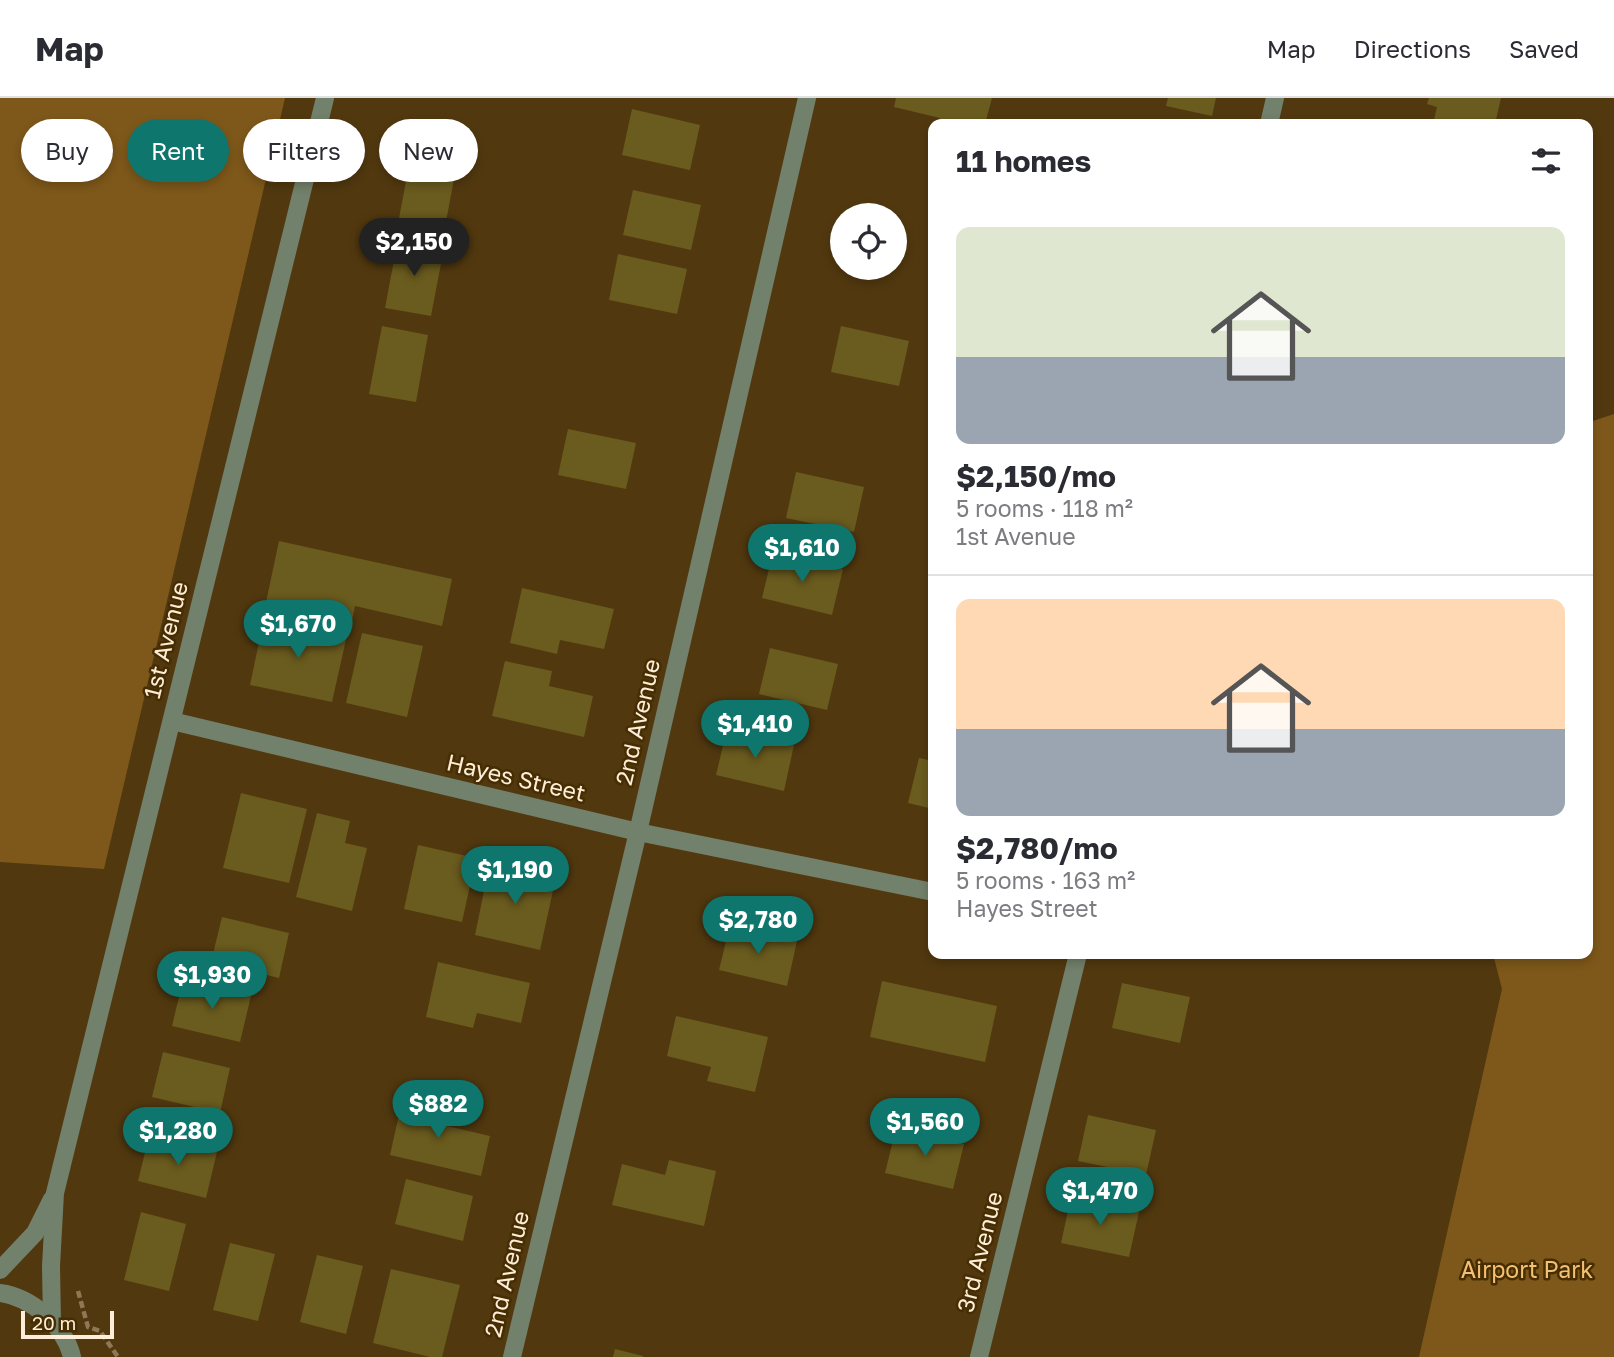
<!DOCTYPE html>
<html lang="en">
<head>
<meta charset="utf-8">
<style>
	:root { --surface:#fff; --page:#f2f2f3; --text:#2b2b33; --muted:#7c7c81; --line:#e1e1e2; --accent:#0f766e }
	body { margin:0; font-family:"Golos Text",sans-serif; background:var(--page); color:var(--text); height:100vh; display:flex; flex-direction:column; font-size:26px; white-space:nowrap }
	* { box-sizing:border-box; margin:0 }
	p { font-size:23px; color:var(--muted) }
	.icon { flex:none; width:38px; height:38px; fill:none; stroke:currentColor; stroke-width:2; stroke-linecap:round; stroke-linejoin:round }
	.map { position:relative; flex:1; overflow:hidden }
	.drawer { position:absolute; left:928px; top:21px; width:665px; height:840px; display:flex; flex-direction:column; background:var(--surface); border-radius:14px; box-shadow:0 4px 10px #0003 }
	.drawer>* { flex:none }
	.guide { position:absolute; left:21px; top:21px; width:665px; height:63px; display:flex; gap:14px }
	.fabs { position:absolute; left:830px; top:105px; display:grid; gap:14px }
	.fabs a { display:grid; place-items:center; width:77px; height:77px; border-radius:50%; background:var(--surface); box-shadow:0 4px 10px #0003; font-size:35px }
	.scale { position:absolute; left:21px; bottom:18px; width:93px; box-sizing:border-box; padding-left:7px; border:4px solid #feeed9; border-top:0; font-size:19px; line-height:24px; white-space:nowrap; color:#feeed9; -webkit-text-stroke:5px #462d02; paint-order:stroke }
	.price { position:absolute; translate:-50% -60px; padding:0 16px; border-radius:24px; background:var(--accent); color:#fff; font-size:23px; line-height:46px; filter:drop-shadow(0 2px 4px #0008) }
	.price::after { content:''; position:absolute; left:50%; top:42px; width:21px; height:16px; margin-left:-10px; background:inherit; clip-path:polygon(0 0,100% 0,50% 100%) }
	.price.on { background:#222; color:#fff }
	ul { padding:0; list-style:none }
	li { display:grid; align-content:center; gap:14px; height:371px; padding:0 28px }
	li+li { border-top:2px solid var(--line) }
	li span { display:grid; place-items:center; height:217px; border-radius:14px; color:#555 }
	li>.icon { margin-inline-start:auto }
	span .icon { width:126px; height:126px; fill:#fffc; stroke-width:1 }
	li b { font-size:30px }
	h2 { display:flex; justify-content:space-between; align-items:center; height:84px; padding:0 28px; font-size:30px }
	.pill { padding:0 24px; border-radius:32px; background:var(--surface); box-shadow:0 4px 10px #0003; font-size:24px; line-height:63px }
	.pill.on { background:var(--accent); color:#fff }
	header { display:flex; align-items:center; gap:42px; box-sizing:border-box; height:98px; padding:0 35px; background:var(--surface); border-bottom:2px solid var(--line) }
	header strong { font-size:33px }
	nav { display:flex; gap:38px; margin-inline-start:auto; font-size:24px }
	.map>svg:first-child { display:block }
	.green { fill:#7e581a }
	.building { fill:#6a5b1e }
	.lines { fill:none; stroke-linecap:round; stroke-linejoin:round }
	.path { stroke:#8e7856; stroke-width:4.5; stroke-dasharray:7 3.5; stroke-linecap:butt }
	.minor { stroke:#72816b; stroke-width:18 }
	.labels { text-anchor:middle; stroke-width:5; stroke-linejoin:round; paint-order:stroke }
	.street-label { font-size:23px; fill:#feeed9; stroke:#462d02 }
	.park-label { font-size:23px; fill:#f4c074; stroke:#462d02 }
</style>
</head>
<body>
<header>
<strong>Map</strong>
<nav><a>Map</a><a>Directions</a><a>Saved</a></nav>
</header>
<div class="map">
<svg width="1614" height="1259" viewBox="0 0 1614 1259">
	<rect width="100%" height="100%" fill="#51380f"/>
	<g class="green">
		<polygon points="0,0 285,0 104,771 0,764"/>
		<polygon points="1614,316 1614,1259 1419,1259 1502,891 1493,856 1587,856 1587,325"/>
	</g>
	<g class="building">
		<polygon points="896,0 992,0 985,26 938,26 940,20 894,9"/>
		<polygon points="1168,0 1216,0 1212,18 1166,8"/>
		<polygon points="1429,0 1501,0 1495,26 1433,26 1437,9 1427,6"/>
		<polygon points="632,11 700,27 690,72 622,57"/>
		<polygon points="410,62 456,71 443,139 397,131"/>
		<polygon points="633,92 701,107 691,152 623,137"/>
		<polygon points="398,141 444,150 431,218 385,210"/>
		<polygon points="618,156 687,171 677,216 609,202"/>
		<polygon points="382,228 428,237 416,304 369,296"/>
		<polygon points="841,228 909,243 899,288 831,274"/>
		<polygon points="568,331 636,345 626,391 558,377"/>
		<polygon points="796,374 864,389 854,434 786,420"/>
		<polygon points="279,443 452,481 442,528 355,508 351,528 265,509"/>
		<polygon points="773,454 843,471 832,517 762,500"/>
		<polygon points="522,490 614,511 604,551 560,542 557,556 510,545"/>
		<polygon points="264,520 347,537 332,604 250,587"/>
		<polygon points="362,535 423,548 407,619 346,605"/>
		<polygon points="770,550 838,566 827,612 759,596"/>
		<polygon points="505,563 552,573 549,588 593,598 584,639 492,618"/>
		<polygon points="727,631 794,647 784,693 716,677"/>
		<polygon points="919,660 933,663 933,711 908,705"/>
		<polygon points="241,695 307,711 289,785 223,770"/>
		<polygon points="317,715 350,723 345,745 367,750 352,813 296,799"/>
		<polygon points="418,747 476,760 462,824 404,811"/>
		<polygon points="490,764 556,779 540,852 475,837"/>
		<polygon points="222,819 289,835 279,880 211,864"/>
		<polygon points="730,827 797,843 787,888 719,872"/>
		<polygon points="438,864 530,885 521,925 477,915 473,930 426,919"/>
		<polygon points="183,882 251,898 240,944 172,928"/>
		<polygon points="882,883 997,908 985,964 870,939"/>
		<polygon points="1122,885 1190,899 1180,945 1112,930"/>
		<polygon points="676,918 768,939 755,994 707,983 711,969 667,958"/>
		<polygon points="163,954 230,970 220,1015 152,999"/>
		<polygon points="402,1003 450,1013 447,1028 490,1038 481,1078 390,1057"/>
		<polygon points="1088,1017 1156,1032 1146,1077 1078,1063"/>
		<polygon points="896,1030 964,1046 953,1091 885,1075"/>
		<polygon points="149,1038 217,1054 206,1100 138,1083"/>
		<polygon points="669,1062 716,1073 704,1128 612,1107 622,1066 665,1077"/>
		<polygon points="406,1081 473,1098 463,1143 395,1126"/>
		<polygon points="1071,1099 1139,1114 1129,1159 1061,1145"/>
		<polygon points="141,1114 186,1126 169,1193 124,1182"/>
		<polygon points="230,1145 275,1156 258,1223 213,1212"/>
		<polygon points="317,1157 363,1168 346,1236 300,1224"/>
		<polygon points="391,1171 460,1187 442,1259 430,1259 373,1245"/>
		<polygon points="615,1251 643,1258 643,1259 613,1259"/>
	</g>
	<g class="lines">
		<polyline class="path" points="78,1193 88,1229 100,1233 118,1259"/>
		<g class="minor">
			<polyline points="1269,26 1275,0"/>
			<polyline points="172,623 638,734 933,794"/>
			<polyline points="0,1172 35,1135 52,1101"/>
			<path d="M0,1195C31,1199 65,1228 72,1259"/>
			<polyline points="52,1224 51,1168 55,1095 325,0"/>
			<polyline points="512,1259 638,734 807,0"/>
			<polyline points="979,1259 1078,856"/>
		</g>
	</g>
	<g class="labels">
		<g class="street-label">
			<text transform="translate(166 542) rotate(-76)" y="8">1st Avenue</text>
			<text transform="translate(638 624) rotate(-77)" y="8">2nd Avenue</text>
			<text transform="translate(516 680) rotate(13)" y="8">Hayes Street</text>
			<text transform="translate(980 1154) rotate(-76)" y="8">3rd Avenue</text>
			<text transform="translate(507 1176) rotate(-77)" y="8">2nd Avenue</text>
		</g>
		<g class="park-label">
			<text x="1527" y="1180">Airport Park</text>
		</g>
	</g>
</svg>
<div class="fabs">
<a><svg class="icon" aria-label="locate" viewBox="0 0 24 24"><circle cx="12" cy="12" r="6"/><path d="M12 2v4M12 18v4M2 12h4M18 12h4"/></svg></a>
</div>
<div class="scale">20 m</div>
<b class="price on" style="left:414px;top:180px">$2,150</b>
<b class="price" style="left:802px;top:486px">$1,610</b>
<b class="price" style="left:298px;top:562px">$1,670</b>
<b class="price" style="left:755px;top:662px">$1,410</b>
<b class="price" style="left:515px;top:808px">$1,190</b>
<b class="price" style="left:758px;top:858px">$2,780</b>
<b class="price" style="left:212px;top:913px">$1,930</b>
<b class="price" style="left:438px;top:1042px">$882</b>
<b class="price" style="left:925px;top:1060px">$1,560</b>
<b class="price" style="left:178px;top:1069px">$1,280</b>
<b class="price" style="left:1100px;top:1129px">$1,470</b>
<div class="guide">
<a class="pill">Buy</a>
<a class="pill on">Rent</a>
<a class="pill">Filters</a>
<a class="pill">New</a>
</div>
<section class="drawer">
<h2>11 homes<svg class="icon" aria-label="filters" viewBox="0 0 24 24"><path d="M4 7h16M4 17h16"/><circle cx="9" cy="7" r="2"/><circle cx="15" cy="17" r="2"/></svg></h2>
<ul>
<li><span style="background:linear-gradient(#dfe7d0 60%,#9aa5b1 0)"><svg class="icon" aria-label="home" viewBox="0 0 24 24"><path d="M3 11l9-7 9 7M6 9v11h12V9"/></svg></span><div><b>$2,150/mo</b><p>5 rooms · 118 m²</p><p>1st Avenue</p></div></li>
<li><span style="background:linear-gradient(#ffd9b3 60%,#9aa5b1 0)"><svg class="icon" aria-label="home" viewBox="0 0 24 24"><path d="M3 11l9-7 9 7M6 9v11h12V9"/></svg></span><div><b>$2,780/mo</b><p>5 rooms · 163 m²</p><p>Hayes Street</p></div></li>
</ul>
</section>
</div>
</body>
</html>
